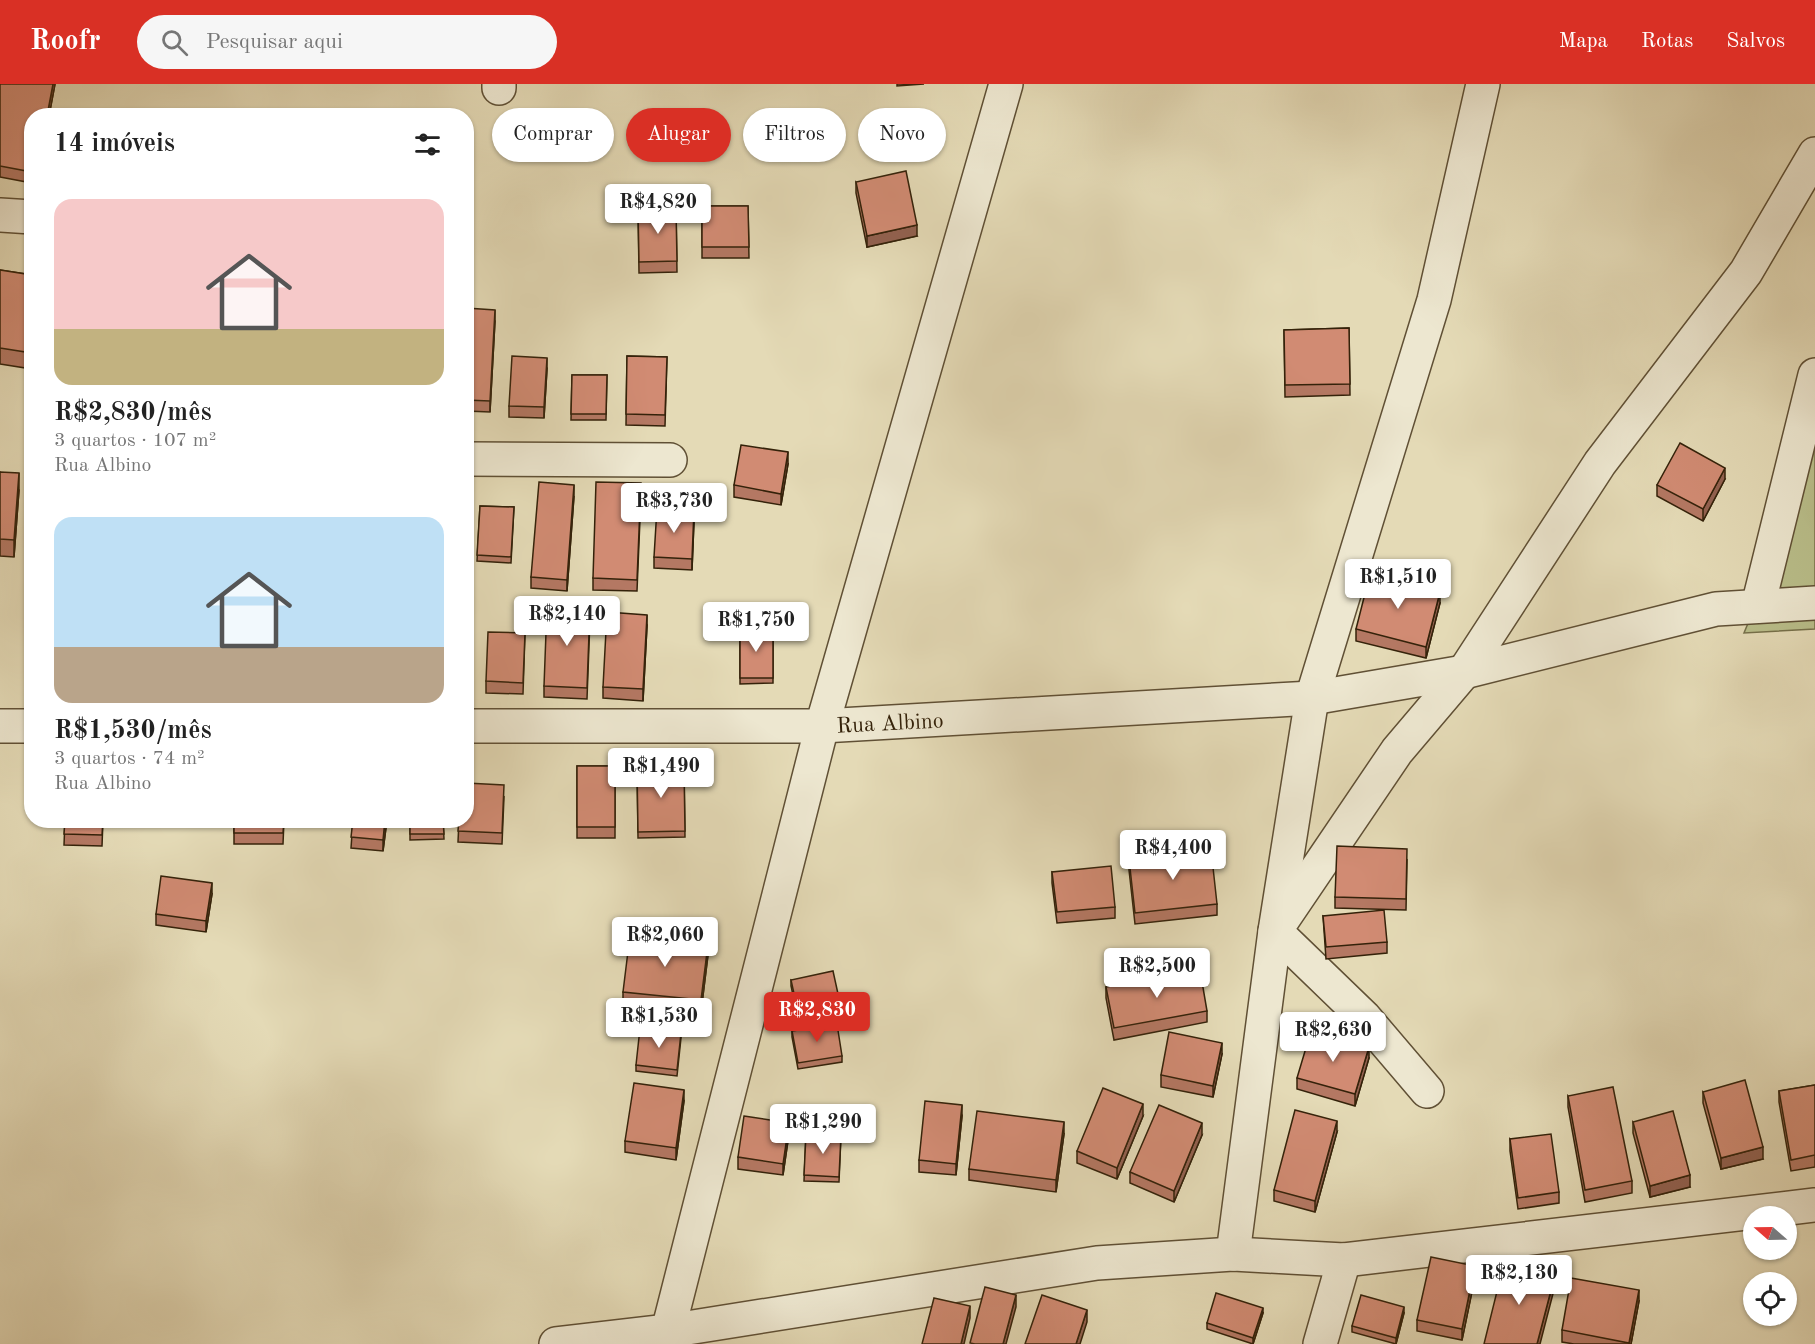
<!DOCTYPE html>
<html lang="pt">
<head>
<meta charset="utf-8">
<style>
	:root { --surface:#fff; --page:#f6f6f6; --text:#222; --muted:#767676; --accent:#d93025 }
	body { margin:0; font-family:"Old Standard TT",serif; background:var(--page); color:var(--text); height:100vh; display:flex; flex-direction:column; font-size:22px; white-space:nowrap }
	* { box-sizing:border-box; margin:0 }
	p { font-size:20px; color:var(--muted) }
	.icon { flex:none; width:33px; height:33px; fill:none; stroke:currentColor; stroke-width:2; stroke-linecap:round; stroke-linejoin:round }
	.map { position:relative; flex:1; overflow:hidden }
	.sheet { position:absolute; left:24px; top:24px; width:450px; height:720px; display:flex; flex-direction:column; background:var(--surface); border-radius:24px; box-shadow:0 2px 4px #0004 }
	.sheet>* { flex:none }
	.top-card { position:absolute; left:492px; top:24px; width:570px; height:54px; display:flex; gap:12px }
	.needle { width:39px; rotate:290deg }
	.tools { position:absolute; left:1743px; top:1122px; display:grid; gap:12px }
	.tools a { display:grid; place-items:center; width:54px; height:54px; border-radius:50%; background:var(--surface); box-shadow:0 2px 4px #0004; font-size:30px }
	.price { position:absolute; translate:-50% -51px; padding:0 14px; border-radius:6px; background:#fff; color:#222; font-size:20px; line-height:39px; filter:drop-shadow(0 2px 3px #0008) }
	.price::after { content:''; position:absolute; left:50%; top:36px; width:18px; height:14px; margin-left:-9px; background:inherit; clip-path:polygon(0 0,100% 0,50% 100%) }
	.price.on { background:var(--accent); color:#fff }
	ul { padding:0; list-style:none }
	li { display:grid; align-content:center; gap:12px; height:318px; padding:0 30px }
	li span { display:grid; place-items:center; height:186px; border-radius:18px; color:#555 }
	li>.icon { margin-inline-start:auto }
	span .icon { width:108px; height:108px; fill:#fffc; stroke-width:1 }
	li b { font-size:26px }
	h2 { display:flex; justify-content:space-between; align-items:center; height:72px; padding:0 30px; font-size:26px }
	.tag { padding:0 21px; border-radius:27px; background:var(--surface); box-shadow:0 2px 4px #0004; font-size:21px; line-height:54px }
	.tag.on { background:var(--accent); color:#fff }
	header { display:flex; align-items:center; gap:36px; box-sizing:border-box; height:84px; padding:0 30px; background:var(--accent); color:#fff }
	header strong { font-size:28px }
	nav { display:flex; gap:33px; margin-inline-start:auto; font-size:21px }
	.search { width:420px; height:54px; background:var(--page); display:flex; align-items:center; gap:15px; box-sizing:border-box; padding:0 21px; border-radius:33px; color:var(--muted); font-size:22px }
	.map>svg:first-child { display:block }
	.green { fill:#b9be8a; stroke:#76704a; stroke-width:1.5 }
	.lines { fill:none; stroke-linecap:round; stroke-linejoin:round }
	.minor-casing { stroke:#605035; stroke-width:36 }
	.minor { stroke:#ede7d0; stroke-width:33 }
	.wall { fill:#b47863; stroke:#34220a; stroke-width:1.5 }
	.shaded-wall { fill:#926150; stroke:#34220a; stroke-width:1.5 }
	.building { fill:#d18b73; stroke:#34220a; stroke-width:1.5 }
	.labels { text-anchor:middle; stroke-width:4.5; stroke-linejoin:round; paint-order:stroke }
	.street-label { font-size:22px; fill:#34220a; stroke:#ede7d0 }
</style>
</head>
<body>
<header>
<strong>Roofr</strong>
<div class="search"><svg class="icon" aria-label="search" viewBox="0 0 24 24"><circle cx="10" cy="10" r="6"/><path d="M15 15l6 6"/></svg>Pesquisar aqui</div>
<nav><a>Mapa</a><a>Rotas</a><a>Salvos</a></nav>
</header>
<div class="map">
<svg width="1815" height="1260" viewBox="0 0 1815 1260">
	<rect width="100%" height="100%" fill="#e4dab6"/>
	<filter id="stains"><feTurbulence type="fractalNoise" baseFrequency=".00333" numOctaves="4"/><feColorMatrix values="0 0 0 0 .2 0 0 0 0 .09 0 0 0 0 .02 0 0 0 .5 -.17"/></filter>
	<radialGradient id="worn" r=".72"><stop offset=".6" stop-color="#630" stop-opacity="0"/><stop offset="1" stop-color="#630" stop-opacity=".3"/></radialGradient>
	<polygon class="green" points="1815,286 1815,545 1744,549 1756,520"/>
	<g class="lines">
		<defs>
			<g id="minor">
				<polyline points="499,4 499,0"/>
				<polyline points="0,131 32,133"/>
				<polyline points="466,375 670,376"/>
				<polyline points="1758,522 1815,291"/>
				<polyline points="0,642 32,642"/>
				<polyline points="466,642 822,642 1312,614 1464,588 1716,525 1815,519"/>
				<polyline points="1427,1007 1364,933 1275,847 1397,667 1464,588 1600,379 1746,188 1815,70"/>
				<polyline points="1233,1170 1275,847 1312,614 1434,216 1483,0"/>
				<polyline points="668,1247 822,642 1006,0"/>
				<polyline points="556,1260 668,1247 1097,1179 1233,1170 1344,1176 1815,1121"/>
				<polyline points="1320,1260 1344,1176"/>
			</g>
		</defs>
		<use href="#minor" class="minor-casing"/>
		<use href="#minor" class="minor"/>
	</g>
	<g class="wall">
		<polygon points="0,0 55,0 49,32 32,32 32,99 0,93"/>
		<polygon points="897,0 924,0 897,2"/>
		<polygon points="856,98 917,152 867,163 856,109"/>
		<polygon points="702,122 748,122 749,174 702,174"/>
		<polygon points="676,124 677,188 639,189 638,125"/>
		<polygon points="0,186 32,191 32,285 0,280"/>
		<polygon points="466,224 495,237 490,328 466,327"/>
		<polygon points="1349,244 1350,311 1285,313 1284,246"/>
		<polygon points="627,272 667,273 665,342 626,341"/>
		<polygon points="547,285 544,334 509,333 509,322"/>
		<polygon points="572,291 607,291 606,336 571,336"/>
		<polygon points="788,380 781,421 734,413 734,401"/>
		<polygon points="0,388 19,406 14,473 0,472"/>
		<polygon points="1725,395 1703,437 1657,412 1657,401"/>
		<polygon points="641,411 637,507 593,506 593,494"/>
		<polygon points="574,412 567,507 531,504 531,493"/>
		<polygon points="480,422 514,423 511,479 477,477"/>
		<polygon points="694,437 692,486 654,484 654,473"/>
		<polygon points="1440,519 1426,574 1356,557 1356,545"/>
		<polygon points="590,535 587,615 544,613 544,602"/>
		<polygon points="647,542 643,617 603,614 603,603"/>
		<polygon points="740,543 773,543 773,599 740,600"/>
		<polygon points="525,549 523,610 486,609 486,597"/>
		<rect x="577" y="682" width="38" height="72"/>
		<polygon points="684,683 685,753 638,754 637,684"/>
		<polygon points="504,713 502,760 458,758 459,736"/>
		<polygon points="65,736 103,736 102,762 64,761"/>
		<polygon points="123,736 156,736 156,741 123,739"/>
		<polygon points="179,736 215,736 214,742 179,742"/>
		<polygon points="234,736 284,736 283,760 234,760"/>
		<polygon points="353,736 387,736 383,767 351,764"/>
		<polygon points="410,736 443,736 444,755 410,756"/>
		<polygon points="1129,775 1217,820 1217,831 1135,840 1129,786"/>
		<polygon points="1407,776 1406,826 1335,824 1335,813"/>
		<polygon points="1052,788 1115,823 1115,834 1057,839 1052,799"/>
		<polygon points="212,810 206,848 156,841 156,830"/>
		<polygon points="1323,832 1387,858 1387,869 1326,875"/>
		<polygon points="708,871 701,928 623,919 623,908"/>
		<polygon points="791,896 840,925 798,934 791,902"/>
		<polygon points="1106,903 1207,927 1207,938 1114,956 1106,914"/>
		<polygon points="792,947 842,972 842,978 798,985 792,953"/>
		<polygon points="681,954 677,992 636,987 636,981"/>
		<polygon points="1222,970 1213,1013 1161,1003 1161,991"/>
		<polygon points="1369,974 1355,1022 1297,1005 1297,994"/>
		<polygon points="1815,1001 1815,1083 1791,1087 1779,1018 1779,1007"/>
		<polygon points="1703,1008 1763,1075 1721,1085 1703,1019"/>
		<polygon points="1568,1012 1632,1097 1632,1109 1585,1118 1568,1023"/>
		<polygon points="684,1017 676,1076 625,1068 625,1057"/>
		<polygon points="962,1032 956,1091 919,1088 919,1076"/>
		<polygon points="1143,1032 1117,1095 1077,1079 1077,1067"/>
		<polygon points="1633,1038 1690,1103 1650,1113 1633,1049"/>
		<polygon points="1337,1048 1315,1128 1274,1117 1274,1106"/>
		<polygon points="789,1050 783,1091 738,1085 738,1073"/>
		<polygon points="806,1050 841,1051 839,1098 804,1097"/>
		<polygon points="1064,1050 1056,1108 969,1096 969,1085"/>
		<polygon points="1202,1051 1174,1118 1130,1099 1130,1088"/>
		<polygon points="1510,1055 1559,1108 1559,1119 1518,1125 1510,1067"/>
		<polygon points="1475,1193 1462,1256 1417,1247 1417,1236"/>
		<polygon points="1639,1217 1631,1260 1574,1260 1562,1258 1562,1246"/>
		<polygon points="1263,1229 1253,1260 1207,1245 1207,1239"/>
		<polygon points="1404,1229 1396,1260 1352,1248 1352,1242"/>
	</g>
	<g class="shaded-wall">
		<polygon points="53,0 55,0 49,32 47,32"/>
		<polygon points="917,141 917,152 867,163 867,152"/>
		<polygon points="495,226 495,237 490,328 490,317"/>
		<polygon points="547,274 547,285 544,334 544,323"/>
		<polygon points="788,368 788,380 781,421 781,410"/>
		<polygon points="1725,384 1725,395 1703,437 1703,425"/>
		<polygon points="19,389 19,406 14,473 14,456"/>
		<polygon points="574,401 574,412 567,507 567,496"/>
		<polygon points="694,426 694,437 692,486 692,475"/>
		<polygon points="1440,508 1440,519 1426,574 1426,563"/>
		<polygon points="647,531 647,542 643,617 643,605"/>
		<polygon points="385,736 387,736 383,767 383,756"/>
		<polygon points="212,799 212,810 206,848 206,837"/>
		<polygon points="708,860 708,871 701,928 701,916"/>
		<polygon points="840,919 840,925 798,934 798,928"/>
		<polygon points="1222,959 1222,970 1213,1013 1213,1002"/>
		<polygon points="1369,963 1369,974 1355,1022 1355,1010"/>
		<polygon points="684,1006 684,1017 676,1076 676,1064"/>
		<polygon points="1143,1020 1143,1032 1117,1095 1117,1084"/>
		<polygon points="962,1021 962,1032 956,1091 956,1080"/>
		<polygon points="1337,1037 1337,1048 1315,1128 1315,1117"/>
		<polygon points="1064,1038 1064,1050 1056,1108 1056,1096"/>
		<polygon points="789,1039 789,1050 783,1091 783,1080"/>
		<polygon points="1202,1039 1202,1051 1174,1118 1174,1107"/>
		<polygon points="1763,1063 1763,1075 1721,1085 1721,1074"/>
		<polygon points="1690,1091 1690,1103 1650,1113 1650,1102"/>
		<polygon points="1475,1182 1475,1193 1462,1256 1462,1245"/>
		<polygon points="1555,1191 1555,1202 1540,1260 1537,1260"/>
		<polygon points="1639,1206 1639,1217 1631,1260 1629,1260"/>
		<polygon points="1016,1211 1016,1223 1006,1260 1003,1260"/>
		<polygon points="970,1222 970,1234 964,1260 961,1260"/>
		<polygon points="1404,1223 1404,1229 1396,1260 1396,1254"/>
		<polygon points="1263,1224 1263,1229 1253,1260 1253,1254"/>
		<polygon points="1087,1226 1087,1238 1080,1260 1076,1260"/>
	</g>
	<g class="building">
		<polygon points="0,0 53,0 47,32 32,32 32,88 0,82"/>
		<polygon points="906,87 917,141 867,152 856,98"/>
		<polygon points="702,122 748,122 749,163 702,163"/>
		<polygon points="676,124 677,177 639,178 638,125"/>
		<polygon points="0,186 32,191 32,269 0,264"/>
		<polygon points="466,224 495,226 490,317 466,316"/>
		<polygon points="1349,244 1350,300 1285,301 1284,246"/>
		<polygon points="512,272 547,274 544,323 509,322"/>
		<polygon points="627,272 667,273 665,331 626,330"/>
		<polygon points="572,291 607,291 606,330 571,330"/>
		<polygon points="1680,359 1725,384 1703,425 1657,401"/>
		<polygon points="741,361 788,368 781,410 734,401"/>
		<polygon points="0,388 19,389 14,456 0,455"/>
		<polygon points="539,398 574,401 567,496 531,493"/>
		<polygon points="596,398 641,399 637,496 593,494"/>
		<polygon points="480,422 514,423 511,473 477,471"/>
		<polygon points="657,424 694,426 692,475 654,473"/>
		<polygon points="1370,490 1440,508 1426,563 1356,545"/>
		<polygon points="547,522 590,523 587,604 544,602"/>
		<polygon points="607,528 647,531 643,605 603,603"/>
		<rect x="740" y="543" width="33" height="51"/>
		<polygon points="466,547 468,547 466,576"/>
		<polygon points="488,548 525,549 523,599 486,597"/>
		<rect x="577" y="682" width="38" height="61"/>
		<polygon points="684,683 685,747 638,748 637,684"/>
		<polygon points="466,699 504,701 502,749 458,747 459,736 466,736"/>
		<polygon points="65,736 103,736 102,751 64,750"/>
		<polygon points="234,736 284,736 283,749 234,749"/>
		<polygon points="353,736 385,736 383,756 351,753"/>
		<polygon points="410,736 443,736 444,750 410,750"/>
		<polygon points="1337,762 1407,765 1406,815 1335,813"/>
		<polygon points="1211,765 1217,820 1135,829 1129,775"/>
		<polygon points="1111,782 1115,823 1057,828 1052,788"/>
		<polygon points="161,792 212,799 206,837 156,830"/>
		<polygon points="1384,826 1387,858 1326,863 1323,832"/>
		<polygon points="630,851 708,860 701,916 623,908"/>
		<polygon points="1200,886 1207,927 1114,944 1106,903"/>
		<polygon points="833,887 840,919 798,928 791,896"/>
		<polygon points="837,940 842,972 798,979 792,947"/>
		<polygon points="640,944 681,949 677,986 636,981"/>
		<polygon points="1311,947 1369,963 1355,1010 1297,994"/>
		<polygon points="1169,948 1222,959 1213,1002 1161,991"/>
		<polygon points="1745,996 1763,1063 1721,1074 1703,1008"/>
		<polygon points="634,999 684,1006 676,1064 625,1057"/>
		<polygon points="1815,1001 1815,1071 1791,1076 1779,1007"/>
		<polygon points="1613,1003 1632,1097 1585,1106 1568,1012"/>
		<polygon points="1103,1004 1143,1020 1117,1084 1077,1067"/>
		<polygon points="925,1017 962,1021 956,1080 919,1076"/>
		<polygon points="1159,1021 1202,1039 1174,1107 1130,1088"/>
		<polygon points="1295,1026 1337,1037 1315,1117 1274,1106"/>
		<polygon points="977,1027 1064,1038 1056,1096 969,1085"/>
		<polygon points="1673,1027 1690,1091 1650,1102 1633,1038"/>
		<polygon points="744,1032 789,1039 783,1080 738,1073"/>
		<polygon points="806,1050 841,1051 839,1093 804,1091"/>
		<polygon points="1551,1050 1559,1108 1518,1114 1510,1055"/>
		<polygon points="1431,1173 1475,1182 1462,1245 1417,1236"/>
		<polygon points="1504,1179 1555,1191 1537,1260 1484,1260"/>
		<polygon points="1571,1194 1639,1206 1629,1259 1562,1246"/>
		<polygon points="985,1203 1016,1211 1003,1260 975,1260 970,1259"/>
		<polygon points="1216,1209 1263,1224 1253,1254 1207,1239"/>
		<polygon points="1042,1211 1087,1226 1076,1260 1025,1260"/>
		<polygon points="1361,1211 1404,1223 1396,1254 1352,1242"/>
		<polygon points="934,1214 970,1222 961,1260 922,1260"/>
	</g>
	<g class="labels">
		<g class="street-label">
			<text transform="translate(890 638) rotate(-3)" y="8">Rua Albino</text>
		</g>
	</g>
	<rect width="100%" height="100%" filter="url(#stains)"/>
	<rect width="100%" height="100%" fill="url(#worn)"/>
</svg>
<div class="tools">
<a><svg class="needle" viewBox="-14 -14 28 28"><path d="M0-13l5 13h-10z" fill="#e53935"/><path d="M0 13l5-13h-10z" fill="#767676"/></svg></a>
<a><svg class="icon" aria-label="locate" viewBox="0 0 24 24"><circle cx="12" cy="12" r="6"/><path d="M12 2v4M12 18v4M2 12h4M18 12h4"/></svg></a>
</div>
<b class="price" style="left:658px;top:151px">R$4,820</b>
<b class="price" style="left:674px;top:450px">R$3,730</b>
<b class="price" style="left:1398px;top:526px">R$1,510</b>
<b class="price" style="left:567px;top:563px">R$2,140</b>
<b class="price" style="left:756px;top:569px">R$1,750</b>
<b class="price" style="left:661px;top:715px">R$1,490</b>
<b class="price" style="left:1173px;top:797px">R$4,400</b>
<b class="price" style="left:665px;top:884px">R$2,060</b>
<b class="price" style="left:1157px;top:915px">R$2,500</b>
<b class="price on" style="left:817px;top:959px">R$2,830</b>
<b class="price" style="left:659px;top:965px">R$1,530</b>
<b class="price" style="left:1333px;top:979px">R$2,630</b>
<b class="price" style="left:823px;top:1071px">R$1,290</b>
<b class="price" style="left:1519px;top:1222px">R$2,130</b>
<div class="top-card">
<a class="tag">Comprar</a>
<a class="tag on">Alugar</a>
<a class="tag">Filtros</a>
<a class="tag">Novo</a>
</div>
<section class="sheet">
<h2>14 imóveis<svg class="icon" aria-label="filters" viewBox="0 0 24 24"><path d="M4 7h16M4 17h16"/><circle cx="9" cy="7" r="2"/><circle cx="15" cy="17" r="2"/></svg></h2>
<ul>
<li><span style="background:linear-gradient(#f6c9c9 70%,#c2b280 0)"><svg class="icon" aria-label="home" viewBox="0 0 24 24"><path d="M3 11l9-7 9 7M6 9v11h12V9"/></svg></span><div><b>R$2,830/mês</b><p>3 quartos · 107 m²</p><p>Rua Albino</p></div></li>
<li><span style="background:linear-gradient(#bfe0f5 70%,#b9a48a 0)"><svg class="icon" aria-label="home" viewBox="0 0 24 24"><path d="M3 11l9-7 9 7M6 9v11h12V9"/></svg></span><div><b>R$1,530/mês</b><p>3 quartos · 74 m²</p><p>Rua Albino</p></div></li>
</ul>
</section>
</div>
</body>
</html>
